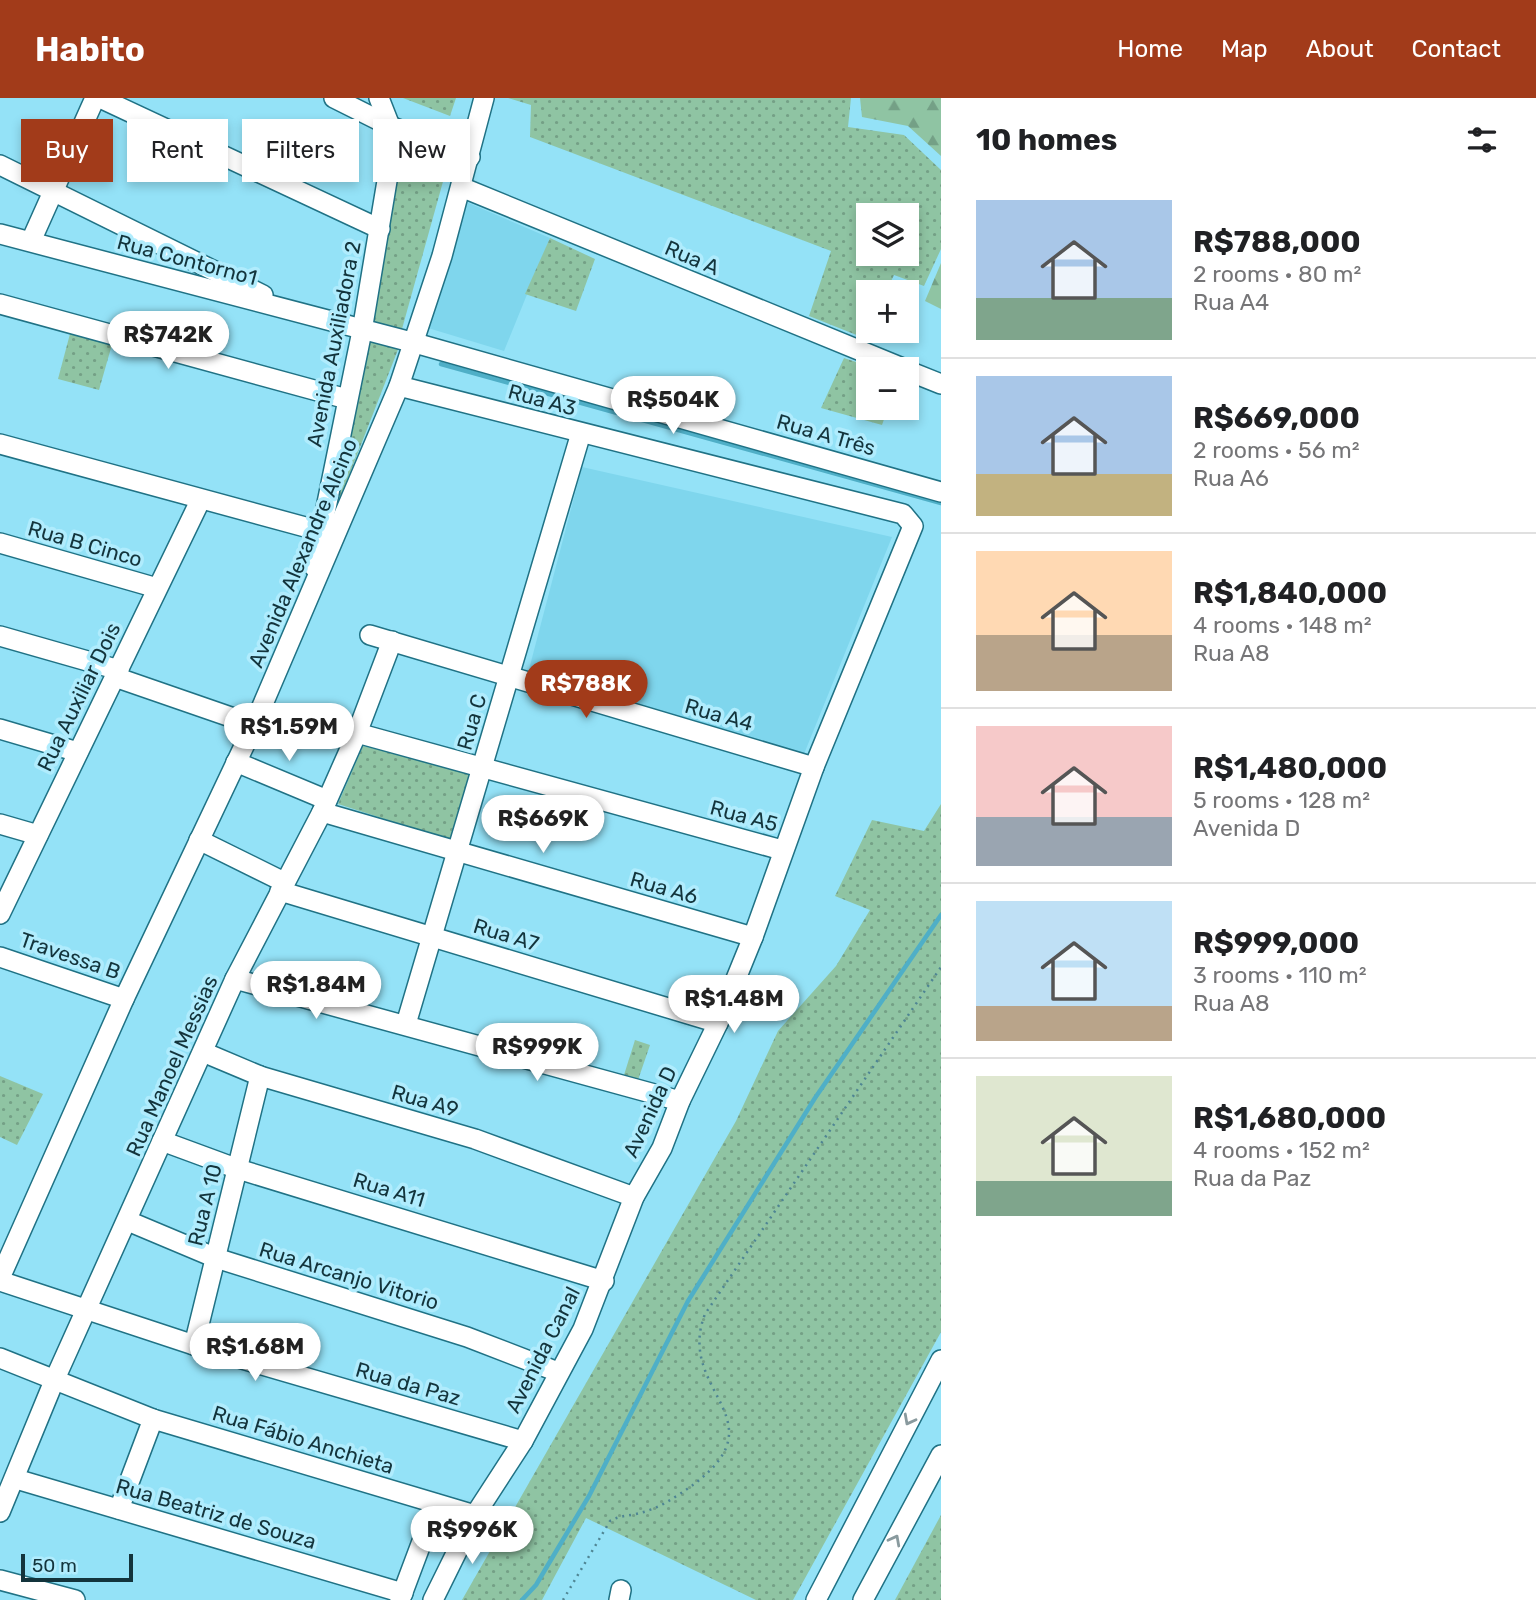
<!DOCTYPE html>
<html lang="en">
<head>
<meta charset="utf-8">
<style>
	:root { --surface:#fff; --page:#f2f2f2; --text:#202124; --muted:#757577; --line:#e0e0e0; --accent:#a23b1a }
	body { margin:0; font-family:Rubik,sans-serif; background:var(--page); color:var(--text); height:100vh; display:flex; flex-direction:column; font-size:26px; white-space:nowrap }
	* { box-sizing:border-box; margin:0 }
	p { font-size:23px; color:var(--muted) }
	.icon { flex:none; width:38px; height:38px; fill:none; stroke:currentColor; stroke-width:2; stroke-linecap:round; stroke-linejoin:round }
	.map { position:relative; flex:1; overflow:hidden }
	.drawer { display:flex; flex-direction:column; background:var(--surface); width:595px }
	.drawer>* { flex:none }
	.banner { position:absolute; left:21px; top:21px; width:665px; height:63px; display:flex; gap:14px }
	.fabs { position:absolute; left:856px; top:105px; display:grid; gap:14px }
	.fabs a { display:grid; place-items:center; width:63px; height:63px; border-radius:0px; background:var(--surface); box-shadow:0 4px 10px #0003; font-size:35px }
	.scale { position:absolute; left:21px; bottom:18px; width:112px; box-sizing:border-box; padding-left:7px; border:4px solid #13343c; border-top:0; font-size:19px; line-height:24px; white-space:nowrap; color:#13343c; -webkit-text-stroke:5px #b0ecfd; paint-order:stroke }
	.price { position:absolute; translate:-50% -60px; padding:0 16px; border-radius:24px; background:#fff; color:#222; font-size:23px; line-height:46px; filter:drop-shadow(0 2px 4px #0008) }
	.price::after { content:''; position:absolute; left:50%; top:42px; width:21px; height:16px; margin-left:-10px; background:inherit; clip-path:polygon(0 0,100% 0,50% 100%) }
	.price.on { background:var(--accent); color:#fff }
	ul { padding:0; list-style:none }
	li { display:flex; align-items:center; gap:21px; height:175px; padding:0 35px }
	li+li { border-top:2px solid var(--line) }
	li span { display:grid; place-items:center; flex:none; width:196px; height:140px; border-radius:0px; color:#555 }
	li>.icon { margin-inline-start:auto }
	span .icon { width:84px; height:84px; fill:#fffc; stroke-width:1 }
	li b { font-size:30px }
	h2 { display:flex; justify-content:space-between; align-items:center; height:84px; padding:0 35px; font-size:30px }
	.tag { padding:0 24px; border-radius:0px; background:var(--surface); box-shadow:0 4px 10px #0003; font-size:24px; line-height:63px }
	.tag.on { background:var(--accent); color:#fff }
	header { display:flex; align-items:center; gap:42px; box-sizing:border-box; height:98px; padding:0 35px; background:var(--accent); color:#fff }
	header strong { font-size:33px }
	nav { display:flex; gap:38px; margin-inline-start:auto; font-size:24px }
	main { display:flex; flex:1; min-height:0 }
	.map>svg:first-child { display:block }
	.built { fill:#7fd6ed }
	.grass { fill:url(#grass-dots); fill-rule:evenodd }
	.forest { fill:url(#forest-firs) }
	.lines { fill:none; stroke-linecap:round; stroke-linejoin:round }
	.stream { stroke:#4fafc7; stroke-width:4.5 }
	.minor-casing { stroke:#207285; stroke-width:22 }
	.path { stroke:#4f8593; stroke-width:2.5; stroke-dasharray:2 5; stroke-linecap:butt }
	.minor { stroke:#fff; stroke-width:19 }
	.oneway { stroke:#899a9e }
	.labels { text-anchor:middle; stroke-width:7; stroke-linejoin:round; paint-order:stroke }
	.street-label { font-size:21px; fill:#13343c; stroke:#b0ecfd }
</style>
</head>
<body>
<header>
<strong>Habito</strong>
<nav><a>Home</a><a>Map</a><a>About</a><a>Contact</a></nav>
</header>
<main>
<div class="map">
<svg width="941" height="1502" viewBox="0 0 941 1502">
	<defs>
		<pattern id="grass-dots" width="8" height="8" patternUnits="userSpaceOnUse" patternTransform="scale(1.75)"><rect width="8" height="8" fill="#8fc4a3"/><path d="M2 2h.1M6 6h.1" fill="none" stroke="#74a086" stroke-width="1.8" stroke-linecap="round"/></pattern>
		<pattern id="forest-firs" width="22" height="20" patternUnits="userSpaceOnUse" patternTransform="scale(1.75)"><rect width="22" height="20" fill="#8fc4a3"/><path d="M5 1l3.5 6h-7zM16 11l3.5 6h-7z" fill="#74a086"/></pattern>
	</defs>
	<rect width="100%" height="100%" fill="#94e2f7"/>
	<g class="built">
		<polygon points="464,103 550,140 504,253 428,230"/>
		<polygon points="582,369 892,439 804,656 527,579"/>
	</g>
	<g class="grass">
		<polygon points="403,0 456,0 450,18"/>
		<path d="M508,0H851L848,29L904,37L941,72V151L924,188L894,177L886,194H868V231L864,240L809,218L831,153L530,39L531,7ZM868,117H906V156H868Z"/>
		<polygon points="402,42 449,62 402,231 372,224"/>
		<polygon points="550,140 595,161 576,213 525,196"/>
		<polygon points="71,232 113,243 99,292 58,281"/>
		<polygon points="367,242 399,249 336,411"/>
		<polygon points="844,260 877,271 868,271 868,310 888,310 882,327 821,310"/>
		<polygon points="363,648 471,674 450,742 338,706"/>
		<polygon points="941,706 941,1234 793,1502 756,1502 586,1420 542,1502 462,1502 736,1023 778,933 836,868 870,812 835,798 872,722 924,733"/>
		<polygon points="635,942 650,947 638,982 624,977"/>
		<polygon points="0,978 43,996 17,1047 0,1039"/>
		<polygon points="941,1417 941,1502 895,1502"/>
	</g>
	<g class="forest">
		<polygon points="860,0 941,0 941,58 908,28 862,19"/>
		<polygon points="941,165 941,211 925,203"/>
	</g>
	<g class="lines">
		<g class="stream">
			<polyline points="441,266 941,405"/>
			<polyline points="522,1502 536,1487 589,1398 688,1203 815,1000 941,817"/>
		</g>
		<defs>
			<g id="minor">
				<polyline points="100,0 380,131"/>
				<polyline points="334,0 390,28 470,59"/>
				<polyline points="0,67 263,197"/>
				<polyline points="461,89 905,271"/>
				<polyline points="0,136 415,245 941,394"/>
				<polyline points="31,143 95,0"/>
				<polyline points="0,206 347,301"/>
				<polyline points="906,272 941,286"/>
				<polyline points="399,288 903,416 913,428 814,669 753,839 718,925 680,1003 662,1050 634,1099 583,1231 523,1343 475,1417 433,1502"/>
				<polyline points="0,346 331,436"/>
				<polyline points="0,445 157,490"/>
				<polyline points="314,469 362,233 387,83 390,28 379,0"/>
				<polyline points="370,537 814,669"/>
				<polyline points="0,538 119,572"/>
				<polyline points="115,579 254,627"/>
				<polyline points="0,631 78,654"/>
				<polyline points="357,635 782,752"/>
				<polyline points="236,664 327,702"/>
				<polyline points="322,714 753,839"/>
				<polyline points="0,726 38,737"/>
				<polyline points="199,742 284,784"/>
				<polyline points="280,793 718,925"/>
				<polyline points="0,816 200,403"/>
				<polyline points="0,859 124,901"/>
				<polyline points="235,881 680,1003"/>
				<polyline points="406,926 581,335"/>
				<polyline points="203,954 260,978 475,1041 634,1099"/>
				<polyline points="162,1043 238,1071 604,1183"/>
				<polyline points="128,1123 216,1160 467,1239 558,1274"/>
				<polyline points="0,1180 124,901 254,627 399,288 442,158 484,0"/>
				<polyline points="0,1183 194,1247 523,1343"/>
				<polyline points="194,1247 260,978"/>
				<polyline points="0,1260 153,1321 475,1417"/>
				<polyline points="16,1381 403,1495"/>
				<polyline points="119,1411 153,1321"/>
				<polyline points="0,1414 54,1283 235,881 322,714 357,635 392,543"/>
				<polyline points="0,1482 75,1502"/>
				<polyline points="400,1502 436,1406"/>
				<polyline points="619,1502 621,1492"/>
				<polyline points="816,1502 941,1262"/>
				<polyline points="863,1502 941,1357"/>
			</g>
		</defs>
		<use href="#minor" class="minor-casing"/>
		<path class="path" d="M563,1502L610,1423C619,1418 626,1418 636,1416C650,1413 663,1407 675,1399C795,1324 673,1298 705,1216L941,869"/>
		<use href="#minor" class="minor"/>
	</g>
	<defs><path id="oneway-chevron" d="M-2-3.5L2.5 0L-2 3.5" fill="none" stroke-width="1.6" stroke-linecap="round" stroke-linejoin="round" transform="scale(1.75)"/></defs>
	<g class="oneway">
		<use href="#oneway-chevron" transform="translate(909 1322) rotate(118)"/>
		<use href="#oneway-chevron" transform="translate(895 1442) rotate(-62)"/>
	</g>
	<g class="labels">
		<g class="street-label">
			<text transform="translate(692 160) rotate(23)" y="7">Rua A</text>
			<text transform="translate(187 162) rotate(15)" y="7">Rua Contorno1</text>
			<text transform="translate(334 246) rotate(-79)" y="7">Avenida Auxiliadora 2</text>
			<text transform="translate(542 302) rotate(15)" y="7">Rua A3</text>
			<text transform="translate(826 337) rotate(16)" y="7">Rua A Três</text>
			<text transform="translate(85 446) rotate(16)" y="7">Rua B Cinco</text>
			<text transform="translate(303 455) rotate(-67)" y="7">Avenida Alexandre Alcino</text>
			<text transform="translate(79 599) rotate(-64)" y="7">Rua Auxiliar Dois</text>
			<text transform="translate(719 617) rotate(16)" y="7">Rua A4</text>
			<text transform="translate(472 624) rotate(-74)" y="7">Rua C</text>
			<text transform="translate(744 718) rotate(15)" y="7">Rua A5</text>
			<text transform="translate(664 790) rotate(16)" y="7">Rua A6</text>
			<text transform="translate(506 837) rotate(17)" y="7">Rua A7</text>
			<text transform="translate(70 858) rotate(19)" y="7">Travessa B</text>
			<text transform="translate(172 968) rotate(-66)" y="7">Rua Manoel Messias</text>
			<text transform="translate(425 1003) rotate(16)" y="7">Rua A9</text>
			<text transform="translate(650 1014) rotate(-65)" y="7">Avenida D</text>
			<text transform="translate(389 1092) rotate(17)" y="7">Rua A11</text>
			<text transform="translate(205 1107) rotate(-76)" y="7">Rua A 10</text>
			<text transform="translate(349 1178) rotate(17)" y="7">Rua Arcanjo Vitorio</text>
			<text transform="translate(543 1252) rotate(-63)" y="7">Avenida Canal</text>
			<text transform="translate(408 1286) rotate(16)" y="7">Rua da Paz</text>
			<text transform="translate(303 1342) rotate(17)" y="7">Rua Fábio Anchieta</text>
			<text transform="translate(216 1416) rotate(16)" y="7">Rua Beatriz de Souza</text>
		</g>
	</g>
</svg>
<div class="fabs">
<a><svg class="icon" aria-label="layers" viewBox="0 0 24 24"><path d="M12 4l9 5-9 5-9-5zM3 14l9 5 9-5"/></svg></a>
<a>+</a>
<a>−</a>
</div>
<div class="scale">50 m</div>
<b class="price" style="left:168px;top:273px">R$742K</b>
<b class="price" style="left:673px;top:338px">R$504K</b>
<b class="price on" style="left:586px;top:622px">R$788K</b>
<b class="price" style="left:289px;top:665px">R$1.59M</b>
<b class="price" style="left:543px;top:757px">R$669K</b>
<b class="price" style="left:316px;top:923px">R$1.84M</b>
<b class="price" style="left:734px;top:937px">R$1.48M</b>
<b class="price" style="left:537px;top:985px">R$999K</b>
<b class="price" style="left:255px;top:1285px">R$1.68M</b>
<b class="price" style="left:472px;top:1468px">R$996K</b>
<div class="banner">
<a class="tag on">Buy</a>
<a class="tag">Rent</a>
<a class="tag">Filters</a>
<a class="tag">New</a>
</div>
</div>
<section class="drawer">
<h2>10 homes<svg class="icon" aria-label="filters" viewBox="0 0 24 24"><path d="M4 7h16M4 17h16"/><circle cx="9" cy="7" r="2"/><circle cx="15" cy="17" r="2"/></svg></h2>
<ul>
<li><span style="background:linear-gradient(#a9c7e8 70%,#7fa58c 0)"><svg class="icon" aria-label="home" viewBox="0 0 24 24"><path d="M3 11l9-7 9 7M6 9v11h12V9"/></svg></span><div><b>R$788,000</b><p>2 rooms · 80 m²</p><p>Rua A4</p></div></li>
<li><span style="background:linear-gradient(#a9c7e8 70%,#c2b280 0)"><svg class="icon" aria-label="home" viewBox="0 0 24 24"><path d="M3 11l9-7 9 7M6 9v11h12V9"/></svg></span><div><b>R$669,000</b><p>2 rooms · 56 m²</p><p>Rua A6</p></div></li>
<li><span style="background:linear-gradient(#ffd9b3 60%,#b9a48a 0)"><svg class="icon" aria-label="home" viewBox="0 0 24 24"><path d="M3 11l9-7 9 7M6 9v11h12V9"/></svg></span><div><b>R$1,840,000</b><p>4 rooms · 148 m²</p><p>Rua A8</p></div></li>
<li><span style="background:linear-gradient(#f6c9c9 65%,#9aa5b1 0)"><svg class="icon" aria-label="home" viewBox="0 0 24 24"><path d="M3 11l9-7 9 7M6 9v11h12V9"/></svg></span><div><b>R$1,480,000</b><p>5 rooms · 128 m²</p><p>Avenida D</p></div></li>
<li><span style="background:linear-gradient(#bfe0f5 75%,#b9a48a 0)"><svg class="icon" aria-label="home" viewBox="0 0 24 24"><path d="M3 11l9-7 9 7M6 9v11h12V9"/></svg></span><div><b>R$999,000</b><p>3 rooms · 110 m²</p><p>Rua A8</p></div></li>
<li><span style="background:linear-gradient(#dfe7d0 75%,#7fa58c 0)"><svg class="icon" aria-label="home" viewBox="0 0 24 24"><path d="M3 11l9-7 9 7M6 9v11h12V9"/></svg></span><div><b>R$1,680,000</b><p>4 rooms · 152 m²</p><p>Rua da Paz</p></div></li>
</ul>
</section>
</main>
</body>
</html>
